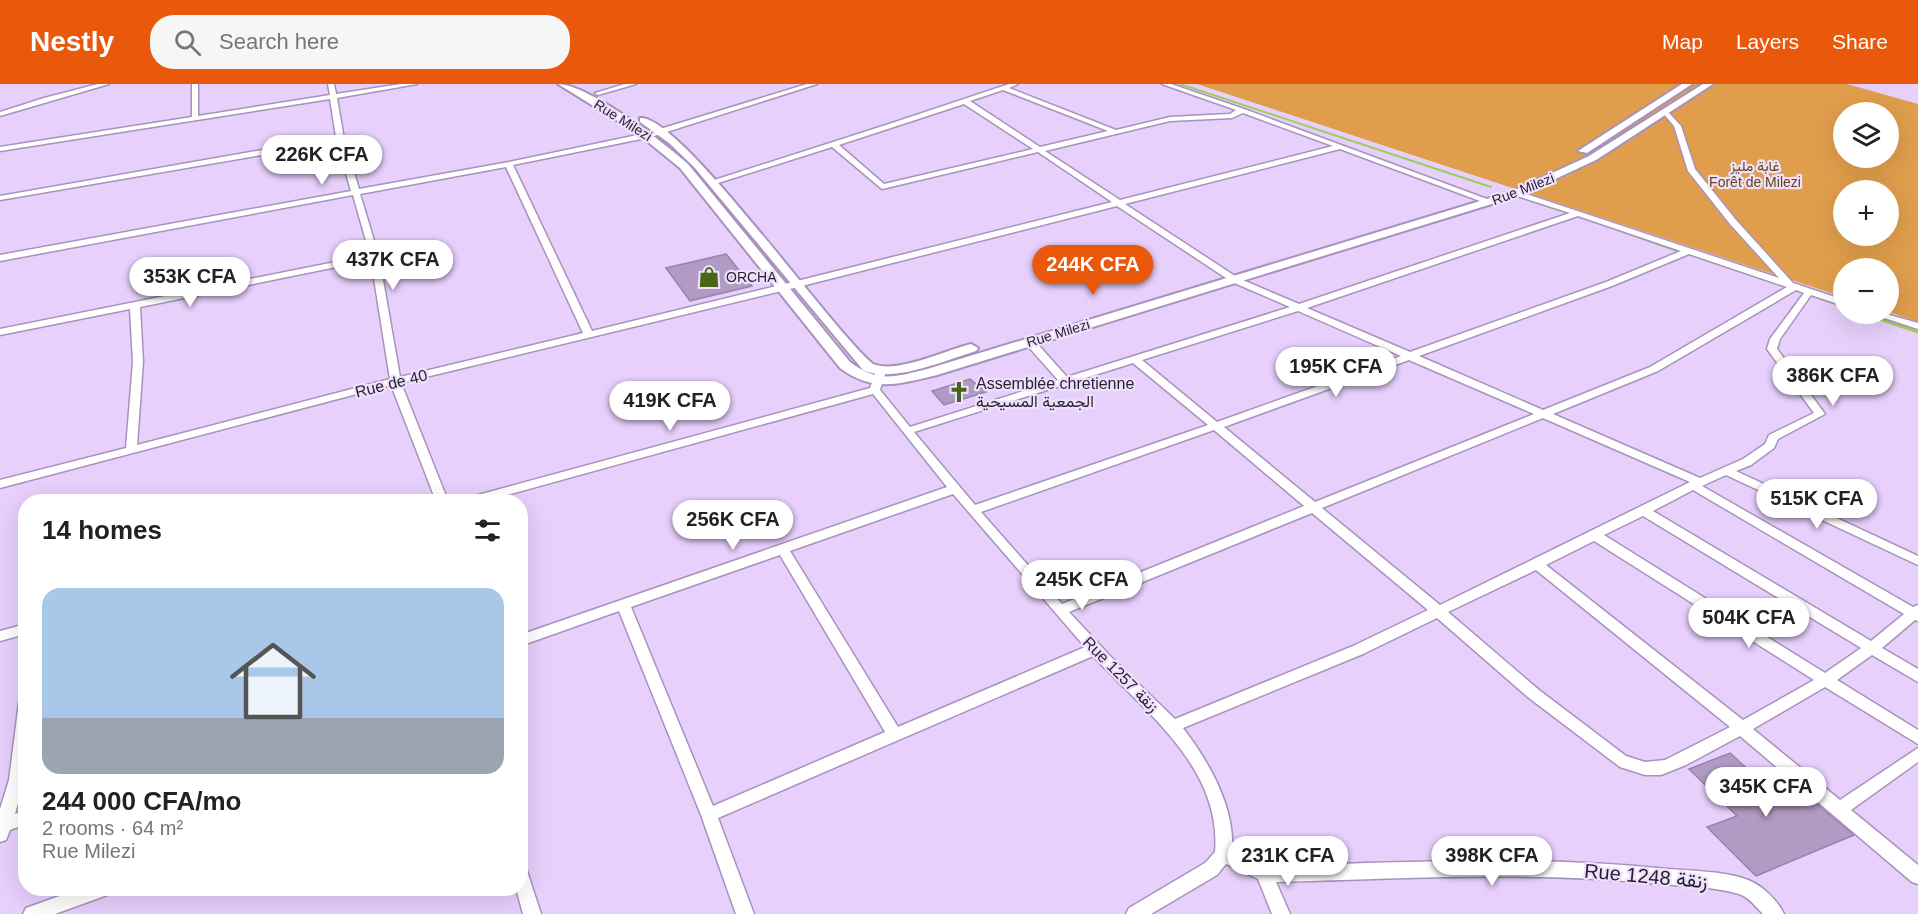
<!DOCTYPE html>
<html lang="en">
<head>
<meta charset="utf-8">
<style>
	:root { --surface:#fff; --page:#f6f6f6; --text:#222; --muted:#767676; --accent:#ea580c }
	body { margin:0; font-family:Helvetica,Vazirmatn,sans-serif; background:var(--page); color:var(--text); height:100vh; display:flex; flex-direction:column; font-size:22px; white-space:nowrap }
	* { box-sizing:border-box; margin:0 }
	p { font-size:20px; color:var(--muted) }
	.icon { flex:none; width:33px; height:33px; fill:none; stroke:currentColor; stroke-width:2; stroke-linecap:round; stroke-linejoin:round }
	.map { position:relative; flex:1; overflow:hidden }
	.drawer { position:absolute; left:18px; top:410px; width:510px; height:402px; display:flex; flex-direction:column; background:var(--surface); border-radius:24px; box-shadow:0 6px 24px #0002 }
	.drawer>* { flex:none }
	.tools { position:absolute; left:1833px; top:18px; display:grid; gap:12px }
	.tools a { display:grid; place-items:center; width:66px; height:66px; border-radius:50%; background:var(--surface); box-shadow:0 6px 24px #0002; font-size:30px }
	.price { position:absolute; translate:-50% -51px; padding:0 14px; border-radius:21px; background:#fff; color:#222; font-size:20px; line-height:39px; filter:drop-shadow(0 2px 3px #0008) }
	.price::after { content:''; position:absolute; left:50%; top:36px; width:18px; height:14px; margin-left:-9px; background:inherit; clip-path:polygon(0 0,100% 0,50% 100%) }
	.price.selected { background:var(--accent); color:#fff }
	ul { padding:0; list-style:none }
	li { display:grid; align-content:center; gap:12px; height:318px; padding:0 24px }
	li span { display:grid; place-items:center; height:186px; border-radius:18px; color:#555 }
	li>.icon { margin-inline-start:auto }
	span .icon { width:108px; height:108px; fill:#fffc; stroke-width:1 }
	li b { font-size:26px }
	h2 { display:flex; justify-content:space-between; align-items:center; height:72px; padding:0 24px; font-size:26px }
	header { display:flex; align-items:center; gap:36px; box-sizing:border-box; height:84px; padding:0 30px; background:var(--accent); color:#fff }
	header strong { font-size:28px }
	nav { display:flex; gap:33px; margin-inline-start:auto; font-size:21px }
	.search { width:420px; height:54px; background:var(--page); display:flex; align-items:center; gap:15px; box-sizing:border-box; padding:0 21px; border-radius:24px; color:var(--muted); font-size:22px }
	.map>svg:first-child { display:block }
	.green { fill:#e09e4c; fill-rule:evenodd }
	.lines { fill:none; stroke-linecap:round; stroke-linejoin:round }
	.stream-far1 { stroke:#9cce5a; stroke-width:2 }
	.stream { stroke:#9cce5a; stroke-width:3 }
	.building { fill:#b19ac4; stroke:#9882ab; stroke-width:1.5 }
	.minor-casing { stroke:#a892bc; stroke-width:3 }
	.tertiary-casing { stroke:#a892bc; stroke-width:4 }
	.minor { fill:#fff; fill-rule:evenodd }
	.tertiary { fill:#fff; fill-rule:evenodd }
	.labels { text-anchor:middle; stroke-width:4.5; stroke-linejoin:round; paint-order:stroke }
	.far-street-label { font-size:14px; fill:#271e2f; stroke:#efe1fc }
	.far-park-label { font-size:14px; fill:#654318; stroke:#efe1fc }
	.far-poi-label { font-size:14px; fill:#271e2f; stroke:#efe1fc; text-anchor:start }
	.street-label { font-size:16px; fill:#271e2f; stroke:#efe1fc }
	.poi-label { font-size:16px; fill:#271e2f; stroke:#efe1fc; text-anchor:start }
	.near-street-label { font-size:20px; fill:#271e2f; stroke:#efe1fc }
</style>
</head>
<body>
<header>
<strong>Nestly</strong>
<div class="search"><svg class="icon" aria-label="search" viewBox="0 0 24 24"><circle cx="10" cy="10" r="6"/><path d="M15 15l6 6"/></svg>Search here</div>
<nav><a>Map</a><a>Layers</a><a>Share</a></nav>
</header>
<div class="map">
<svg width="1918" height="830" viewBox="0 0 1918 830">
	<rect width="100%" height="100%" fill="#e7d0fc"/>
	<path class="green" d="M1197,0H1847L1918,20V238L1889,228L1888,184H1844L1843,213ZM1844,28H1888V74H1844ZM1844,106H1888V152H1844Z"/>
	<g class="lines">
		<g class="stream-far1">
			<polyline points="1180,0 1491,103"/>
			<polyline points="1531,117 1565,128"/>
			<polyline points="1581,133 1598,139"/>
		</g>
		<g class="stream">
			<polyline points="1594,137 1676,166"/>
			<polyline points="1717,179 1782,201"/>
			<polyline points="1817,213 1844,222"/>
			<polyline points="1865,230 1918,248"/>
		</g>
	</g>
	<g class="building">
		<polygon points="726,170 752,202 690,217 666,184"/>
		<polygon points="970,295 986,308 944,321 932,307"/>
		<polygon points="1730,669 1780,715 1801,707 1854,751 1756,792 1707,743 1737,732 1689,685"/>
	</g>
	<g class="lines">
		<defs>
			<g id="minor">
				<polygon points="98,0 109,0 0,32 0,28 44,14"/>
				<path d="M192,0H198V32L330,11L328,0H334L336,10L401,0H417L337,14L344,55L359,105L509,78L647,49L807,0H817L651,53L513,81L592,247L797,197L1112,118L1038,68L882,105L832,63L715,100L708,98L886,41L1009,0H1018L1009,4L1116,46L1170,33L1230,30L1236,26L1162,0H1171L1244,25L1495,118L1488,120L1340,65L1125,120L1238,194L1299,220L1570,129L1514,111L1513,109L1517,107L1779,194L1730,140L1688,87L1674,42L1663,29L1668,28L1681,42L1695,85L1736,136L1793,199L1844,216V222L1811,211L1780,255L1777,265L1825,330L1778,355L1774,364L1751,381L1736,387L1918,472V481L1726,391L1702,402L1913,523L1918,521V537L1915,536L1882,564L1918,585V598L1872,571L1837,596L1918,646V660L1825,603L1753,645L1840,716L1918,664V678L1851,726L1918,781V800L1912,798L1740,652L1686,681L1661,691H1645L1620,683L1529,614L1437,534L1363,570L1183,644C1209,678 1235,723 1232,767L1265,782C1396,779 1527,771 1657,784C1685,787 1723,786 1748,796C1762,801 1778,817 1784,830H1763C1756,823 1749,813 1739,810C1711,802 1678,802 1649,799C1525,787 1400,795 1276,798L1290,830H1272L1258,795L1226,780L1217,791L1151,830H1126L1129,824L1205,779L1215,768C1222,683 1144,627 1093,572L718,734L754,830H736L701,731L619,527L520,562V551L947,403L873,310L485,417H465L467,414L870,304L876,287L881,284L886,287L880,306L910,343L1058,296L1026,260V256H1034L1067,293L1290,223L1232,198L1117,122L798,203L401,299L448,417H436L391,301L0,404V396L126,364L133,278L130,225L0,251V245L370,171L353,111L0,177V171L351,107L337,58L0,116V112L336,53L330,15L0,67V63L192,33ZM1003,6L1108,47L1040,63L970,17ZM964,20L1033,65L884,100L839,61ZM1243,29L1333,62L1120,116L1045,67L1170,37L1232,34ZM506,83L583,249L400,293L379,173L360,110ZM1578,132L1681,167L1606,198L1410,268L1307,224ZM1689,170L1787,203L1650,283L1543,326L1419,272L1612,202ZM371,176L390,295L137,361L143,278L140,223ZM1796,206L1804,209L1770,255L1767,265L1814,329L1769,351L1765,360L1743,375L1700,394L1553,330L1658,287ZM1298,227L1401,272L1217,338L1142,276ZM1409,276L1534,330L1315,418L1224,343ZM1133,279L1208,341L975,421L914,348ZM1543,334L1690,398L1440,521L1322,424ZM1214,346L1304,422L1062,520L981,428ZM1693,406L1904,530L1871,557L1653,427ZM953,410L1085,563L898,643L790,467ZM1312,429L1428,526L1353,562L1175,635L1111,573L1069,528ZM1643,432L1861,564L1825,589L1604,451ZM1594,457L1814,596L1743,636L1546,481ZM780,471L885,648L713,722L631,523ZM1536,486L1730,643L1665,676L1645,678L1626,672L1539,606L1448,528Z"/>
				<polygon points="625,0 636,0 598,11 595,9"/>
				<polygon points="1872,230 1886,230 1918,239 1918,245"/>
				<polygon points="26,540 26,550 0,557 0,547"/>
				<polygon points="26,612 26,690 15,730 26,726 26,740 10,746 6,756 0,758 0,725 9,696 19,618 21,614"/>
				<polygon points="520,782 526,784 528,790 541,830 523,830 516,804 520,804"/>
				<polygon points="82,804 113,804 110,810 55,830 23,830 26,824"/>
			</g>
			<g id="tertiary">
				<path d="M558,0C587,0 664,58 688,80L850,278C878,299 895,293 927,285L1513,107L1589,72L1703,0H1713L1596,76L1521,111L937,291C899,300 874,309 840,284L680,84L637,49Z"/>
				<polygon points="1682,0 1692,0 1587,69 1578,67"/>
				<path d="M640,34C679,29 831,246 873,280C897,290 946,266 971,260L978,264L976,267C946,276 892,300 863,286L694,83L669,59L640,38Z"/>
			</g>
		</defs>
		<use href="#minor" class="minor-casing"/>
		<use href="#tertiary" class="tertiary-casing"/>
		<use href="#minor" class="minor"/>
		<use href="#tertiary" class="tertiary"/>
	</g>
	<defs>
		<symbol id="shop-bare" viewBox="-9 -9 18 18"><path d="M-5-2.5h2.3a2.7 3.5 0 0 1 5.4 0H5L5.5 6h-11ZM-1.5-2.5h3a1.5 2.3 0 0 0-3 0Z" fill="#48661a" stroke="#efe1fc" stroke-width="2.5" paint-order="stroke"/></symbol>
		<symbol id="church-bare" viewBox="-9 -9 18 18"><path d="M-1.2-6h2.4v3.5h3.3v2.4h-3.3V6h-2.4V-.1h-3.3v-2.4h3.3Z" fill="#48661a" stroke="#efe1fc" stroke-width="2.5" paint-order="stroke"/></symbol>
	</defs>
	<g fill-rule="evenodd">
		<use href="#shop-bare" x="694" y="178" width="30" height="30"/>
		<use href="#church-bare" x="944" y="293" width="30" height="30"/>
	</g>
	<g class="labels">
		<g class="far-street-label">
			<text transform="translate(623 36) rotate(32)" y="5">Rue Milezi</text>
			<text transform="translate(1523 105) rotate(-21)" y="5">Rue Milezi</text>
			<text transform="translate(1058 249) rotate(-17)" y="5">Rue Milezi</text>
		</g>
		<g class="far-park-label">
			<text x="1755" y="87">غابة مليز<tspan x="1755" dy="16">Forêt de Milezi</tspan></text>
		</g>
		<g class="far-poi-label">
			<text x="726" y="198">ORCHA</text>
		</g>
		<g class="street-label">
			<text transform="translate(391 299) rotate(-14)" y="6">Rue de 40</text>
			<text transform="translate(1121 590) rotate(45)" y="6">Rue 1257 زنقة</text>
		</g>
		<g class="poi-label">
			<text x="976" y="305">Assemblée chretienne<tspan x="976" dy="18">الجمعية المسيحية</tspan></text>
		</g>
		<g class="near-street-label">
			<text transform="translate(1646 792) rotate(5)" y="7">Rue 1248 زنقة</text>
		</g>
	</g>
</svg>
<div class="tools">
<a><svg class="icon" aria-label="layers" viewBox="0 0 24 24"><path d="M12 4l9 5-9 5-9-5zM3 14l9 5 9-5"/></svg></a>
<a>+</a>
<a>−</a>
</div>
<b class="price" style="left:322px;top:102px">226K CFA</b>
<b class="price" style="left:393px;top:207px">437K CFA</b>
<b class="price selected" style="left:1093px;top:212px">244K CFA</b>
<b class="price" style="left:190px;top:224px">353K CFA</b>
<b class="price" style="left:1336px;top:314px">195K CFA</b>
<b class="price" style="left:1833px;top:323px">386K CFA</b>
<b class="price" style="left:670px;top:348px">419K CFA</b>
<b class="price" style="left:1817px;top:446px">515K CFA</b>
<b class="price" style="left:733px;top:467px">256K CFA</b>
<b class="price" style="left:1082px;top:527px">245K CFA</b>
<b class="price" style="left:1749px;top:565px">504K CFA</b>
<b class="price" style="left:1766px;top:734px">345K CFA</b>
<b class="price" style="left:1288px;top:803px">231K CFA</b>
<b class="price" style="left:1492px;top:803px">398K CFA</b>
<section class="drawer">
<h2>14 homes<svg class="icon" aria-label="filters" viewBox="0 0 24 24"><path d="M4 7h16M4 17h16"/><circle cx="9" cy="7" r="2"/><circle cx="15" cy="17" r="2"/></svg></h2>
<ul>
<li><span style="background:linear-gradient(#a9c7e8 70%,#9aa5b1 0)"><svg class="icon" aria-label="home" viewBox="0 0 24 24"><path d="M3 11l9-7 9 7M6 9v11h12V9"/></svg></span><div><b>244 000 CFA/mo</b><p>2 rooms · 64 m²</p><p>Rue Milezi</p></div></li>
</ul>
</section>
</div>
</body>
</html>
